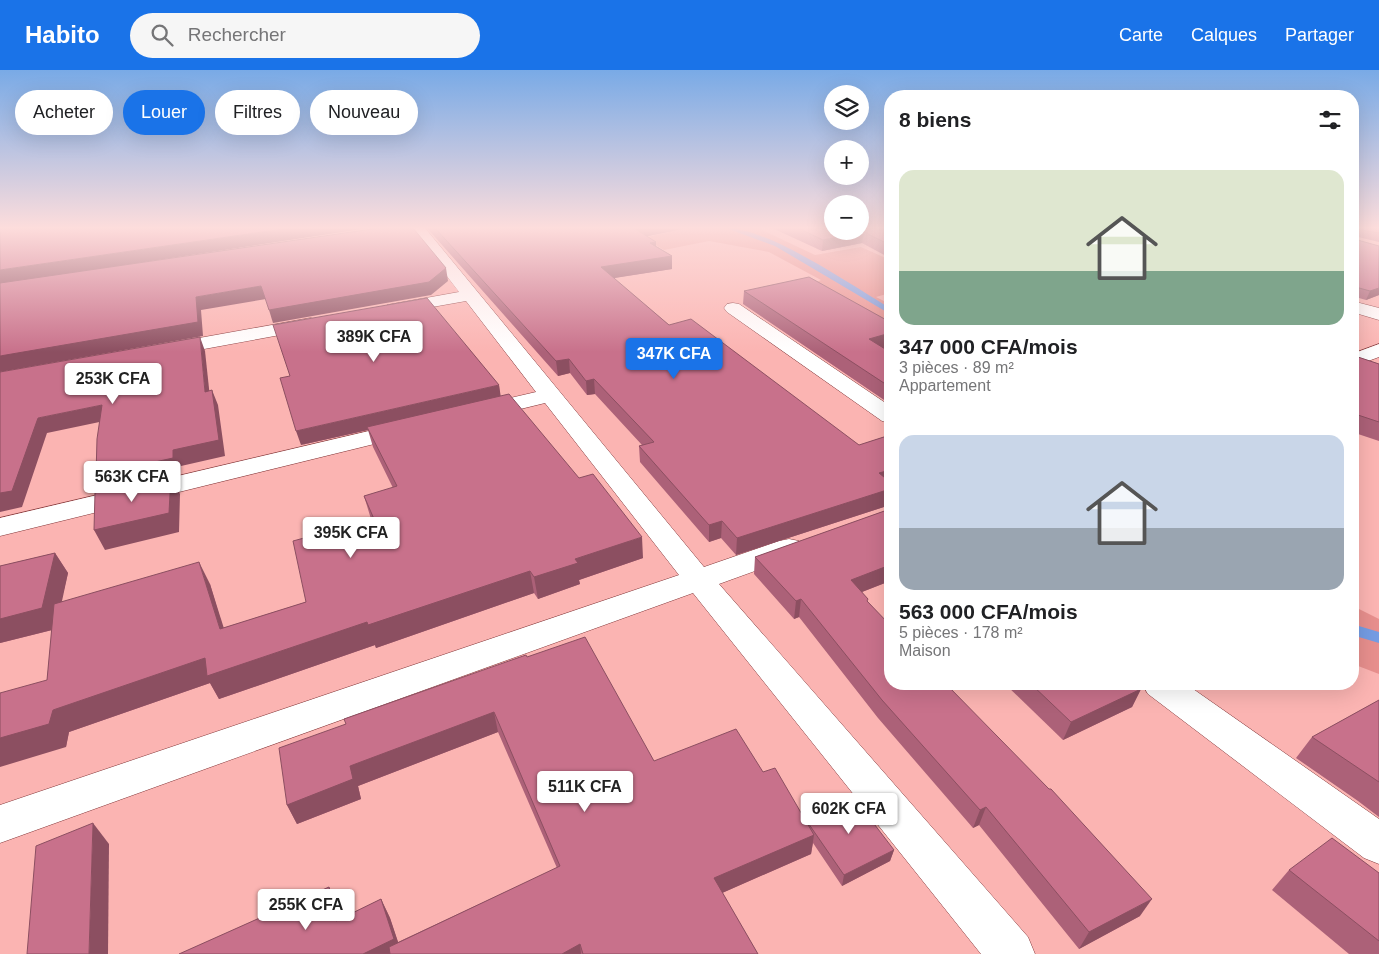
<!DOCTYPE html>
<html lang="fr">
<head>
<meta charset="utf-8">
<style>
	:root { --surface:#fff; --page:#f6f6f6; --text:#202124; --muted:#757577; --accent:#1a73e8 }
	body { margin:0; font-family:Helvetica,sans-serif; background:var(--page); color:var(--text); height:100vh; display:flex; flex-direction:column; font-size:19px; white-space:nowrap }
	* { box-sizing:border-box; margin:0 }
	p { font-size:16px; color:var(--muted) }
	.icon { flex:none; width:28px; height:28px; fill:none; stroke:currentColor; stroke-width:2; stroke-linecap:round; stroke-linejoin:round }
	.map { position:relative; flex:1; overflow:hidden }
	.drawer { position:absolute; left:884px; top:20px; width:475px; height:600px; display:flex; flex-direction:column; background:var(--surface); border-radius:20px; box-shadow:0 5px 20px #0002 }
	.drawer>* { flex:none }
	.guide { position:absolute; left:15px; top:20px; width:475px; height:45px; display:flex; gap:10px }
	.tools { position:absolute; left:824px; top:15px; display:grid; gap:10px }
	.tools a { display:grid; place-items:center; width:45px; height:45px; border-radius:50%; background:var(--surface); box-shadow:0 5px 20px #0002; font-size:25px }
	.price { position:absolute; translate:-50% -42px; padding:0 11px; border-radius:5px; background:#fff; color:#222; font-size:16px; line-height:32px; filter:drop-shadow(0 1px 2px #0008) }
	.price::after { content:''; position:absolute; left:50%; top:30px; width:15px; height:11px; margin-left:-8px; background:inherit; clip-path:polygon(0 0,100% 0,50% 100%) }
	.price.selected { background:var(--accent); color:#fff }
	ul { padding:0; list-style:none }
	li { display:grid; align-content:center; gap:10px; height:265px; padding:0 15px }
	li span { display:grid; place-items:center; height:155px; border-radius:15px; color:#555 }
	li>.icon { margin-inline-start:auto }
	span .icon { width:90px; height:90px; fill:#fffc; stroke-width:1 }
	li b { font-size:21px }
	h2 { display:flex; justify-content:space-between; align-items:center; height:60px; padding:0 15px; font-size:21px }
	.tag { padding:0 18px; border-radius:22px; background:var(--surface); box-shadow:0 5px 20px #0002; font-size:18px; line-height:45px }
	.tag.selected { background:var(--accent); color:#fff }
	header { display:flex; align-items:center; gap:30px; box-sizing:border-box; height:70px; padding:0 25px; background:var(--accent); color:#fff }
	header strong { font-size:24px }
	nav { display:flex; gap:28px; margin-inline-start:auto; font-size:18px }
	.search { width:350px; height:45px; background:var(--page); display:flex; align-items:center; gap:12px; box-sizing:border-box; padding:0 18px; border-radius:28px; color:var(--muted); font-size:19px }
	.map>svg:first-child { display:block }
	.green { fill:#e78f8d }
	.lines { fill:none; stroke-linecap:round; stroke-linejoin:round }
	.stream { fill:#749ce3; fill-rule:evenodd }
	.minor-casing { stroke:#823638; stroke-width:1 }
	.minor { fill:#fff; fill-rule:evenodd }
	.wall { fill:#ac6178 }
	.shaded-wall { fill:#8c4f61 }
	.building { fill:#c8718b; stroke:#8c4f61 }
</style>
</head>
<body>
<header>
<strong>Habito</strong>
<div class="search"><svg class="icon" aria-label="search" viewBox="0 0 24 24"><circle cx="10" cy="10" r="6"/><path d="M15 15l6 6"/></svg>Rechercher</div>
<nav><a>Carte</a><a>Calques</a><a>Partager</a></nav>
</header>
<div class="map">
<svg width="1379" height="884" viewBox="0 0 1379 884">
	<rect width="100%" height="100%" fill="#fbb4b2"/>
	<g class="green">
		<polygon points="685,158 758,158 815,185 861,177 890,190 890,223 876,227 890,234 890,261 810,215 821,210 769,182 709,171 664,180 644,168"/>
		<polygon points="1353,536 1379,549 1379,604 1353,594"/>
	</g>
	<g class="lines">
		<g class="stream">
			<path d="M726,158C769,158 851,215 890,238V244L775,176Z"/>
			<polygon points="1352,554 1379,562 1379,573 1352,565"/>
		</g>
		<defs>
			<g id="minor">
				<polygon points="410,158 425,158 704,497 779,471 789,469 799,471 804,478 799,485 719,514 1028,867 1035,884 981,884 693,523 0,773 0,735 679,505 545,333 480,349 472,347 469,342 472,337 536,322 466,231 393,244 387,243 384,239 387,235 459,222"/>
				<polygon points="1352,231 1379,238 1379,250 1352,242"/>
				<polygon points="733,233 739,234 890,336 890,353 882,351 727,242 724,238 727,234"/>
				<polygon points="311,248 318,250 320,254 318,258 166,286 159,284 156,280 159,276 166,274"/>
				<polygon points="1379,274 1379,287 1352,297 1352,284"/>
				<polygon points="407,352 415,354 419,359 415,364 0,466 0,448"/>
				<polygon points="1142,614 1186,614 1379,749 1379,794 1364,788 1148,624"/>
			</g>
		</defs>
		<use href="#minor" class="minor-casing"/>
		<use href="#minor" class="minor"/>
	</g>
	<g class="wall">
		<polygon points="427,158 687,158 647,166 656,176 672,186 672,199 613,208 669,255 859,375 890,365 890,435 736,485 721,468 709,472 640,392 639,376 642,375 595,324 587,325 570,303 558,306"/>
		<polygon points="772,158 890,158 890,186 888,187 862,173 822,181"/>
		<polygon points="1352,158 1379,158 1379,172 1354,166 1354,169 1379,176 1379,225 1366,230 1352,226"/>
		<polygon points="744,221 890,252 890,277 884,279 890,283 890,334 743,234"/>
		<polygon points="1352,285 1379,294 1379,371 1352,362"/>
		<polygon points="499,315 500,326 643,488 579,510 580,514 538,529 534,523 376,578 375,575 219,629 210,613 69,662 66,677 47,610 52,560 0,573 0,496 55,483 68,503 61,532 210,514 223,558 306,532 371,449 364,426 393,418 373,377 368,360 301,375"/>
		<polygon points="890,439 890,511 862,522 868,532 1140,846 1079,879 979,755 973,758 878,648 799,547 794,549 754,504 755,487"/>
		<polygon points="527,587 654,691 763,702 804,747 894,780 890,791 842,816 813,773 811,784 722,823 758,884 180,884 329,817 339,837 342,848 381,829 390,848 398,872 557,798 498,662 358,716 361,729 297,754 287,735"/>
		<polygon points="1005,614 1134,614 1141,619 1132,637 1063,670"/>
		<polygon points="1379,630 1379,747 1358,731 1296,688 1312,667"/>
		<polygon points="1289,800 1379,803 1379,884 1349,884 1272,820"/>
	</g>
	<g class="shaded-wall">
		<polygon points="290,158 369,158 0,214 0,200"/>
		<polygon points="633,158 687,158 634,169"/>
		<polygon points="864,162 862,173 822,181 823,170"/>
		<polygon points="656,172 656,183 650,173"/>
		<polygon points="890,175 890,186 888,187"/>
		<polygon points="672,186 672,199 602,210 601,197"/>
		<polygon points="446,198 448,211 431,225 273,253 269,240"/>
		<polygon points="261,216 266,229 201,240 203,266 0,302 0,286 196,227"/>
		<polygon points="1379,218 1379,225 1366,230 1370,221"/>
		<polygon points="890,263 890,277 867,283 869,269"/>
		<polygon points="200,267 205,281 211,337 205,322"/>
		<polygon points="569,289 570,303 558,306 556,291"/>
		<polygon points="594,309 595,324 587,325 586,311"/>
		<polygon points="499,315 501,328 367,357 368,360 301,375 296,361"/>
		<polygon points="212,320 218,335 225,386 181,396 180,404 171,406 180,424 179,462 105,480 94,460 105,421 96,405 173,380"/>
		<polygon points="102,335 109,350 47,363 22,437 0,442 0,423 38,348"/>
		<polygon points="890,400 890,415 879,403"/>
		<polygon points="890,419 890,435 736,485 737,468"/>
		<polygon points="722,451 721,468 709,472 709,455"/>
		<polygon points="642,467 643,488 579,510 580,514 538,529 534,507 575,489"/>
		<polygon points="55,483 68,503 56,559 0,573 0,549"/>
		<polygon points="199,492 210,514 231,581 220,559"/>
		<polygon points="890,495 890,511 849,527 851,510"/>
		<polygon points="530,501 534,523 376,578 375,575 219,629 210,613 69,662 66,677 0,697 0,668 53,640 205,588 367,552"/>
		<polygon points="801,529 799,547 794,549 796,531"/>
		<polygon points="1141,619 1132,637 1063,670 1071,652"/>
		<polygon points="494,642 498,662 358,716 361,729 297,754 287,735 350,696"/>
		<polygon points="986,737 979,755 973,758 980,740"/>
		<polygon points="93,753 109,774 108,884 89,884"/>
		<polygon points="814,765 811,784 713,827 714,808"/>
		<polygon points="894,780 890,791 842,816 844,805"/>
		<polygon points="329,817 339,837 347,871 336,851"/>
		<polygon points="381,829 390,848 402,884 363,884"/>
		<polygon points="1152,829 1140,846 1079,879 1089,862"/>
		<polygon points="580,874 581,884 562,884"/>
	</g>
	<g class="building">
		<polygon points="0,158 290,158 0,200"/>
		<polygon points="379,158 413,158 446,198 429,212 269,240 261,216 196,227 198,252 0,286 0,213"/>
		<polygon points="435,158 634,158 656,172 650,173 672,186 601,197 669,255 691,249 859,375 890,365 890,400 879,403 890,412 890,419 737,468 722,451 709,455 639,376 654,372 594,309 586,311 569,289 556,291"/>
		<polygon points="798,158 832,158 832,161 860,161 860,158 890,158 890,175 864,162 823,170"/>
		<polygon points="1352,158 1379,158 1379,163 1356,159 1354,160 1354,169 1379,176 1379,218 1370,221 1352,216"/>
		<polygon points="809,207 890,252 890,263 869,269 890,282 890,317 744,221"/>
		<polygon points="427,228 499,315 296,361 280,308 290,306 273,255"/>
		<polygon points="200,267 205,322 212,320 219,370 173,380 173,388 96,405 97,369 102,335 38,348 12,421 0,423 0,302"/>
		<polygon points="1352,285 1379,294 1379,352 1352,343"/>
		<polygon points="509,324 579,408 593,404 642,467 575,489 578,493 534,507 530,501 368,555 367,552 207,606 205,588 53,640 49,654 0,668 0,623 47,610 54,534 199,492 220,559 306,532 293,471 374,449 364,426 397,416 367,357"/>
		<polygon points="171,405 169,443 94,460 95,423"/>
		<polygon points="890,439 890,495 851,510 868,529 867,531 890,555 890,614 946,614 1049,719 1051,719 1152,829 1089,862 986,737 980,740 882,630 801,529 796,531 755,487"/>
		<polygon points="55,483 42,538 0,549 0,496"/>
		<polygon points="585,567 654,691 736,659 763,702 775,698 814,765 714,808 758,884 583,884 580,874 562,884 390,884 389,877 560,796 494,642 350,696 353,709 287,735 279,678 346,654 344,649 526,585 527,587"/>
		<polygon points="1031,614 1134,614 1141,619 1071,652"/>
		<polygon points="1379,630 1379,712 1312,667"/>
		<polygon points="852,725 894,780 844,805 804,747"/>
		<polygon points="93,753 89,884 27,884 36,776"/>
		<polygon points="1332,768 1379,803 1379,871 1289,800"/>
		<polygon points="329,817 336,851 381,829 394,869 363,884 179,884"/>
	</g>
	<linearGradient id="sky" x2="0" y2="1"><stop stop-color="#79aae6"/><stop offset="0.56" stop-color="#fddddc"/><stop offset="1" stop-color="#fddddc" stop-opacity="0"/></linearGradient>
	<rect width="1379" height="282" fill="url(#sky)"/>
</svg>
<div class="tools">
<a><svg class="icon" aria-label="layers" viewBox="0 0 24 24"><path d="M12 4l9 5-9 5-9-5zM3 14l9 5 9-5"/></svg></a>
<a>+</a>
<a>−</a>
</div>
<b class="price" style="left:374px;top:293px">389K CFA</b>
<b class="price selected" style="left:674px;top:310px">347K CFA</b>
<b class="price" style="left:113px;top:335px">253K CFA</b>
<b class="price" style="left:132px;top:433px">563K CFA</b>
<b class="price" style="left:351px;top:489px">395K CFA</b>
<b class="price" style="left:585px;top:743px">511K CFA</b>
<b class="price" style="left:849px;top:765px">602K CFA</b>
<b class="price" style="left:306px;top:861px">255K CFA</b>
<div class="guide">
<a class="tag">Acheter</a>
<a class="tag selected">Louer</a>
<a class="tag">Filtres</a>
<a class="tag">Nouveau</a>
</div>
<section class="drawer">
<h2>8 biens<svg class="icon" aria-label="filters" viewBox="0 0 24 24"><path d="M4 7h16M4 17h16"/><circle cx="9" cy="7" r="2"/><circle cx="15" cy="17" r="2"/></svg></h2>
<ul>
<li><span style="background:linear-gradient(#dfe7d0 65%,#7fa58c 0)"><svg class="icon" aria-label="home" viewBox="0 0 24 24"><path d="M3 11l9-7 9 7M6 9v11h12V9"/></svg></span><div><b>347 000 CFA/mois</b><p>3 pièces · 89 m²</p><p>Appartement</p></div></li>
<li><span style="background:linear-gradient(#c9d6e8 60%,#9aa5b1 0)"><svg class="icon" aria-label="home" viewBox="0 0 24 24"><path d="M3 11l9-7 9 7M6 9v11h12V9"/></svg></span><div><b>563 000 CFA/mois</b><p>5 pièces · 178 m²</p><p>Maison</p></div></li>
</ul>
</section>
</div>
</body>
</html>
